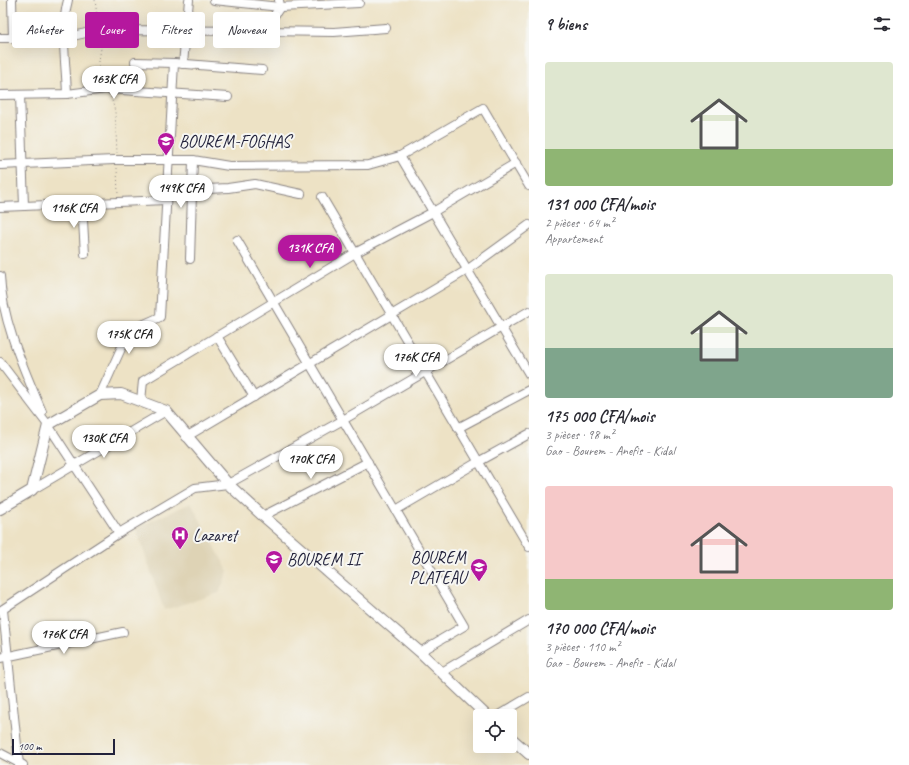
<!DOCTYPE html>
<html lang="fr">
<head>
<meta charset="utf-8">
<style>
	:root { --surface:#fff; --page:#f2f2f3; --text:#2b2b33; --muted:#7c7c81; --accent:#b5179e }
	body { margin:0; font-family:Caveat,sans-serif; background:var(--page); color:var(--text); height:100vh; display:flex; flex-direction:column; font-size:15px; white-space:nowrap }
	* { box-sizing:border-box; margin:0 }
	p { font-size:13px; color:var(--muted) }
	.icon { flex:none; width:22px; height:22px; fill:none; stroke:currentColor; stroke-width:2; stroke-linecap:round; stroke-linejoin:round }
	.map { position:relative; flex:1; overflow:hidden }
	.panel { display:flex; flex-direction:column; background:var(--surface); width:380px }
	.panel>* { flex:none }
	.top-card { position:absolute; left:12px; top:12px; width:380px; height:36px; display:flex; gap:8px }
	.tools { position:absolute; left:473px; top:709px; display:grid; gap:8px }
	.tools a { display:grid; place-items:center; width:44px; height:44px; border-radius:4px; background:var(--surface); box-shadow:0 4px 16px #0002; font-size:20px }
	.scale { position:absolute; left:12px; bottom:10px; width:103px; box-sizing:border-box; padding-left:4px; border:2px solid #22223b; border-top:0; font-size:11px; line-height:14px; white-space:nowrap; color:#22223b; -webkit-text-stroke:3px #f6f6f2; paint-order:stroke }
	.price { position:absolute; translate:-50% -34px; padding:0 9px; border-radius:14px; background:#fff; color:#222; font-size:13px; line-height:26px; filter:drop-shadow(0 1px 2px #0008) }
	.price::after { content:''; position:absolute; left:50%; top:24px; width:12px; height:9px; margin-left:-6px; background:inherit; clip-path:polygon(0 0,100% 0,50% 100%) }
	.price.active { background:var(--accent); color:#fff }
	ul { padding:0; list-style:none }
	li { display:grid; align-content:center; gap:8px; height:212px; padding:0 16px }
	li span { display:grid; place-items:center; height:124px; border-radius:4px; color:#555 }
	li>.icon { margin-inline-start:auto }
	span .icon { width:72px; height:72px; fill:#fffc; stroke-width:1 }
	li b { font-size:17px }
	h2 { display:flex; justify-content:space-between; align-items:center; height:48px; padding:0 16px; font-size:17px }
	.pill { padding:0 14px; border-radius:4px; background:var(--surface); box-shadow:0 4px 16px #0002; font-size:14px; line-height:36px }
	.pill.active { background:var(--accent); color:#fff }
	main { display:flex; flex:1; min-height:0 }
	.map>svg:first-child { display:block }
	.built { fill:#ded3b5 }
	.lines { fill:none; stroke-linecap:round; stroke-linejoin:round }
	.minor-casing { stroke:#888280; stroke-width:10 }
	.major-casing { stroke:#888280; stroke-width:12 }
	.path { stroke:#888280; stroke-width:1; stroke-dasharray:1 3; stroke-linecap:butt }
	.minor { stroke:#fff; stroke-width:8 }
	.major { stroke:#fff; stroke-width:10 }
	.labels { text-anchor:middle; stroke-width:4; stroke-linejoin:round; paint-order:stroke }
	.poi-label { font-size:17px; fill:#22223b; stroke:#f6f6f2; text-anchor:start }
</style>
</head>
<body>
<main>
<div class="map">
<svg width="529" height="765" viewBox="0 0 529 765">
	<rect width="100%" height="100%" fill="#f6f6f2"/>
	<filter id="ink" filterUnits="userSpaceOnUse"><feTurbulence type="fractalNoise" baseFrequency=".025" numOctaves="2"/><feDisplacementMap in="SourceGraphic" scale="8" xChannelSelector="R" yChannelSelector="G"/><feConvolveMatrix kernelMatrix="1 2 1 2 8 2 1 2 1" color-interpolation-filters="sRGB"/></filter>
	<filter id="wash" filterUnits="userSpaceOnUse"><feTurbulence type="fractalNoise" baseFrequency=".012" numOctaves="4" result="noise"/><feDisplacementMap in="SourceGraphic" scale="16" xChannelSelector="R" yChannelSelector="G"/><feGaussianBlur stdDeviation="0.9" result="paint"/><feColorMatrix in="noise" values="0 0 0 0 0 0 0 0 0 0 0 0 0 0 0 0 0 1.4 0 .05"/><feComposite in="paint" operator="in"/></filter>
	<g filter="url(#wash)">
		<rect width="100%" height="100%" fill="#ede2c5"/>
		<polygon class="built" points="191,503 228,571 219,593 164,610 136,528"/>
	</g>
	<g filter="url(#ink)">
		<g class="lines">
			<defs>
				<g id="minor">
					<polyline points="12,0 13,39"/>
					<polyline points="214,0 280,7 359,3"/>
					<polyline points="279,0 280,7 264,31 334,32 386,28"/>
					<polyline points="0,38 64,38 99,30 264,31"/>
					<polyline points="135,62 174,63 262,70"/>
					<polyline points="183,64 189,0"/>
					<path d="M67,94C66,63 60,30 68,0"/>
					<polyline points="0,95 67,94 106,89 228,97"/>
					<polyline points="20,95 24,206"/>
					<polyline points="400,156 483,108 529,186"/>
					<polyline points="0,165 114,160 193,160 229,166 368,165 400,156 529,374"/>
					<polyline points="167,191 228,188 255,184 301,194"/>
					<polyline points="322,197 529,547"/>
					<polyline points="82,204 85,254"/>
					<polyline points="0,207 166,200"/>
					<polyline points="237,240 464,626 420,652"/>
					<polyline points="190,259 193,160"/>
					<path d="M0,276C2,322 25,371 42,412"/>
					<polyline points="217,336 254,397"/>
					<polyline points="0,362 48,425 119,533"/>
					<polyline points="100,395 129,331 160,317 174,63"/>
					<polyline points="141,401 143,381 355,253 433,212 516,163"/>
					<polyline points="458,428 529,390"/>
					<polyline points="186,437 467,270 529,225"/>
					<polyline points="32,490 166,411"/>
					<polyline points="396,510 478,462 529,434"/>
					<polyline points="263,516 368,462"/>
					<polyline points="3,610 19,765"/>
					<polyline points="0,611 119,533 195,488 228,484 343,420 529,311"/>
					<polyline points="0,658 123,632"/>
					<polyline points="442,672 529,620"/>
					<polyline points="497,716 529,697"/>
					<polyline points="0,753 23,765"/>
				</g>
				<g id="major">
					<polyline points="0,509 32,490 48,425 100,395 121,394 166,411 228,484 263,516 420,652 487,716"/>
					<polyline points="510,737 529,754"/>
				</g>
			</defs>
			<use href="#minor" class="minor-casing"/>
			<use href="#major" class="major-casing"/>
			<g class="path">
				<polyline points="95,0 98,23"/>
				<polyline points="99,82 99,60 103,37"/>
				<polyline points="111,97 115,111 117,153"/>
				<polyline points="117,168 118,195"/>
			</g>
			<use href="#minor" class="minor"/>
			<use href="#major" class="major"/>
		</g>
	</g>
	<defs>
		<symbol id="school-pin" viewBox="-11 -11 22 30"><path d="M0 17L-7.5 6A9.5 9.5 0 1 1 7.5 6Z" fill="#b5179e" stroke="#f6f6f2"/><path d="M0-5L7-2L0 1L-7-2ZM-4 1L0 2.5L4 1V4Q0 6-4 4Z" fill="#fff"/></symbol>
		<symbol id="hospital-pin" viewBox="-11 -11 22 30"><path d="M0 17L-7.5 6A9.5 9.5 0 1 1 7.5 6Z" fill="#b5179e" stroke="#f6f6f2"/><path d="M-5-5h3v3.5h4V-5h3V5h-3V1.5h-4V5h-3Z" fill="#fff"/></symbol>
	</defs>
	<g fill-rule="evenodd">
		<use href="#school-pin" x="156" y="131" width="20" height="27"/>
		<use href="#hospital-pin" x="170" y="525" width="20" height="27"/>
		<use href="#school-pin" x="264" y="549" width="20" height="27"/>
		<use href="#school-pin" x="469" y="557" width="20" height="27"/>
	</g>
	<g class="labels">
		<g class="poi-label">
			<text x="179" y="147">BOUREM-FOGHAS</text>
			<text x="193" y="541">Lazaret</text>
			<text x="466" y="563" text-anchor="end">BOUREM<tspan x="466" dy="20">PLATEAU</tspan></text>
			<text x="287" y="565">BOUREM II</text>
		</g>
	</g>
</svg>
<div class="tools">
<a><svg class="icon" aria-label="locate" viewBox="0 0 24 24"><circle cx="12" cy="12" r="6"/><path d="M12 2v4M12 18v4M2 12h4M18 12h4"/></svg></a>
</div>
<div class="scale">100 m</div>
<b class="price" style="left:114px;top:100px">163K CFA</b>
<b class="price" style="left:181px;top:209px">149K CFA</b>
<b class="price" style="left:74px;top:229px">116K CFA</b>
<b class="price active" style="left:310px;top:269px">131K CFA</b>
<b class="price" style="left:129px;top:355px">175K CFA</b>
<b class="price" style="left:416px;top:378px">176K CFA</b>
<b class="price" style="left:104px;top:459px">130K CFA</b>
<b class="price" style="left:311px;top:480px">170K CFA</b>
<b class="price" style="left:64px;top:655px">176K CFA</b>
<div class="top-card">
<a class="pill">Acheter</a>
<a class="pill active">Louer</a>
<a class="pill">Filtres</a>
<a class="pill">Nouveau</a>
</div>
</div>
<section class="panel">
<h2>9 biens<svg class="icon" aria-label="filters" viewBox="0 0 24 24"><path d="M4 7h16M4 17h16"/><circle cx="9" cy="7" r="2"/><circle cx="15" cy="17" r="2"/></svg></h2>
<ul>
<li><span style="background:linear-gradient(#dfe7d0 70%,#8fb573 0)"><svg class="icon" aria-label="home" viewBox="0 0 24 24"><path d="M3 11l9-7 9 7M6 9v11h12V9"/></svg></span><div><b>131 000 CFA/mois</b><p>2 pièces · 64 m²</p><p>Appartement</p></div></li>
<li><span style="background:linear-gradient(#dfe7d0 60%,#7fa58c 0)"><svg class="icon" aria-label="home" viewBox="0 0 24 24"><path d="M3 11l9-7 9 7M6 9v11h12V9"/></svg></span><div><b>175 000 CFA/mois</b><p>3 pièces · 98 m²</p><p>Gao - Bourem - Anefis - Kidal</p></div></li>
<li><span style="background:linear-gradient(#f6c9c9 75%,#8fb573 0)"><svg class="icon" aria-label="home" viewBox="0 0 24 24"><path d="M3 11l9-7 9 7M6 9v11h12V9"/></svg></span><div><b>170 000 CFA/mois</b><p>3 pièces · 110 m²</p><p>Gao - Bourem - Anefis - Kidal</p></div></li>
</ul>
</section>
</main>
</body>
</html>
